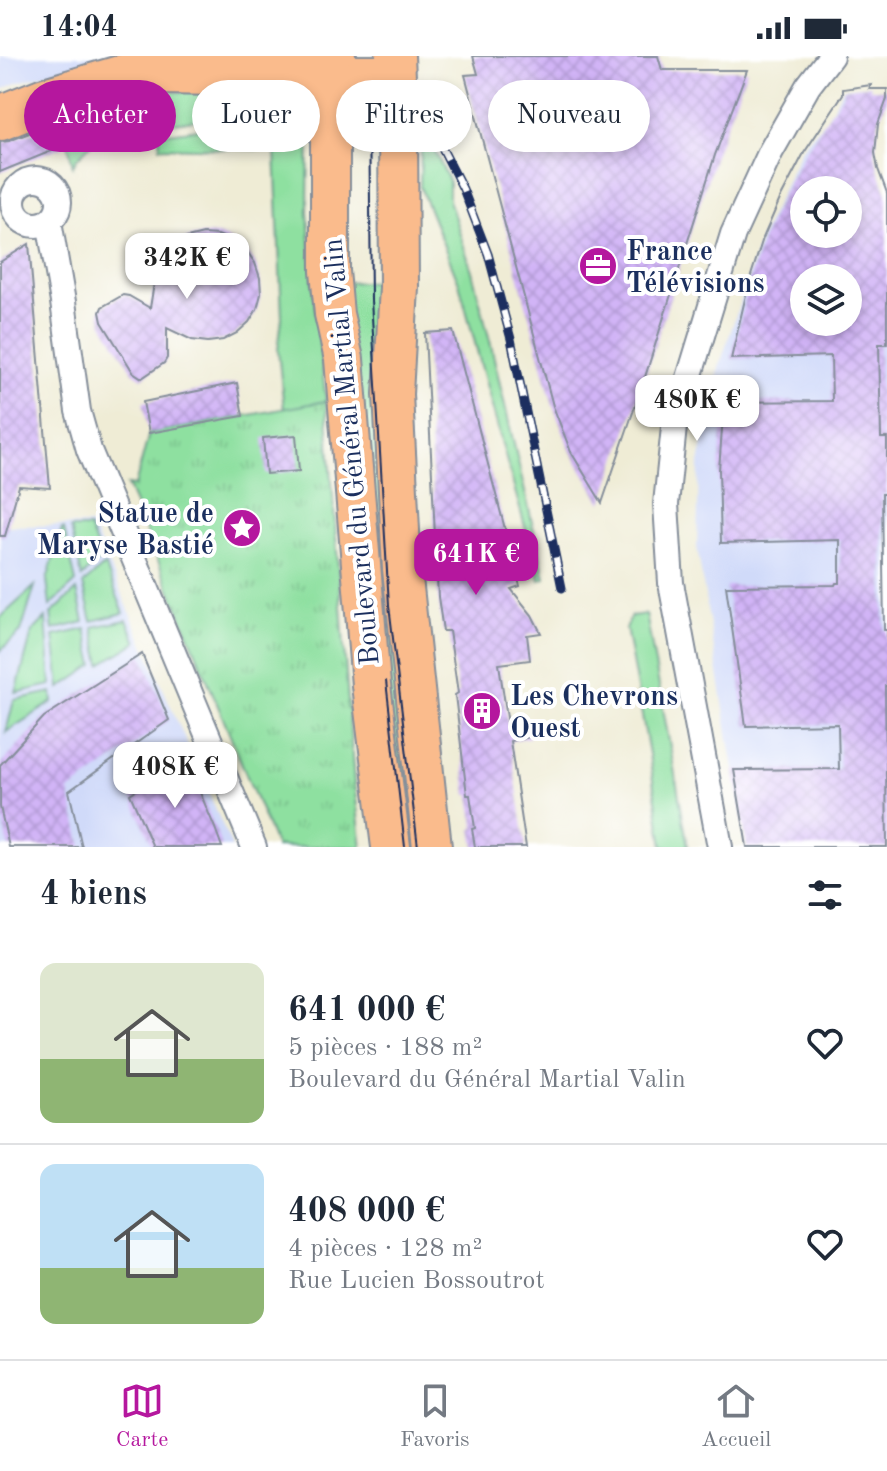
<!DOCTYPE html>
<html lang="fr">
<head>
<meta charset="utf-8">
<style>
	:root { --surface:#fff; --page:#f2f2f3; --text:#1f2937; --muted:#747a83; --line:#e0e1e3; --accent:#b5179e }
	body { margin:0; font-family:"Old Standard TT",serif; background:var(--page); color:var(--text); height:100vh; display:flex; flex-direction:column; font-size:30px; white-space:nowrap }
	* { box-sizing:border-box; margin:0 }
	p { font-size:26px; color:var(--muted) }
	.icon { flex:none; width:44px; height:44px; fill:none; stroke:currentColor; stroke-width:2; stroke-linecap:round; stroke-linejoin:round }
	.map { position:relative; height:791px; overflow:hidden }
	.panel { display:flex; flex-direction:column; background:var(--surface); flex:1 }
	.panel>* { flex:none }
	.top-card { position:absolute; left:24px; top:24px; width:840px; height:72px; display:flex; gap:16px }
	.fabs { position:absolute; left:790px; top:120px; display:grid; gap:16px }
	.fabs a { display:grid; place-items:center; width:72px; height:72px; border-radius:50%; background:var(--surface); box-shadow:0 4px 12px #0003; font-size:40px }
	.price { position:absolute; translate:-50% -68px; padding:0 18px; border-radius:16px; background:#fff; color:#222; font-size:26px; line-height:52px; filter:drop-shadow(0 2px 4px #0008) }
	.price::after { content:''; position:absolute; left:50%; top:48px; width:24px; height:18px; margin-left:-12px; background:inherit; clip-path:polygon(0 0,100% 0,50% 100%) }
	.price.active { background:var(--accent); color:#fff }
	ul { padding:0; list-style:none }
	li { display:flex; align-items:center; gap:24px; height:200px; padding:0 40px }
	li+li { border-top:2px solid var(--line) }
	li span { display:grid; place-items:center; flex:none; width:224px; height:160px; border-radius:16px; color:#555 }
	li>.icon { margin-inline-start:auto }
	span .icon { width:96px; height:96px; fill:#fffc; stroke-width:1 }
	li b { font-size:34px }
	h2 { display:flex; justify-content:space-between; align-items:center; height:96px; padding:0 40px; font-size:34px }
	.pill { padding:0 28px; border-radius:36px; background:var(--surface); box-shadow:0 4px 12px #0003; font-size:28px; line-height:72px }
	.pill.active { background:var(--accent); color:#fff }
	.status { display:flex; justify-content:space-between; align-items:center; height:56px; padding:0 40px; background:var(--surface); direction:ltr }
	.status svg { height:22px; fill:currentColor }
	.menu { display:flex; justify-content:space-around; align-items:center; height:112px; border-top:2px solid var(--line); background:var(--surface); font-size:22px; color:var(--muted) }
	.menu a { display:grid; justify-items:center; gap:4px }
	.menu .active { color:var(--accent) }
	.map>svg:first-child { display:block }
	.built { fill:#d0daf9; fill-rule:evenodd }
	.grass { fill:#8ee0a0; stroke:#54887f; stroke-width:2 }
	.park { fill:url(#park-tufts); stroke:#54887f; stroke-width:2 }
	.building { fill:url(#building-cross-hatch); fill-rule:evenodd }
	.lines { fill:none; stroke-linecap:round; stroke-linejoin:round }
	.street-casing { stroke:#858e9a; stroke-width:28 }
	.primary-casing { stroke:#858e9a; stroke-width:42 }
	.highway-casing { stroke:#858e9a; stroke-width:48 }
	.street { stroke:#fff; stroke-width:24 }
	.primary { stroke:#fabb8c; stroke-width:38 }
	.highway { stroke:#fabb8c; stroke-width:44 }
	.tram { stroke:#1b2f5e; stroke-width:2 }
	.rail-casing { stroke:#1b2f5e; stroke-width:9 }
	.rail { stroke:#fff; stroke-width:6; stroke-dasharray:18; stroke-linecap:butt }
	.labels { text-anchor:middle; stroke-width:8; stroke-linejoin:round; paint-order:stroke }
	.poi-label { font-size:28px; font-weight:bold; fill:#1b2f5e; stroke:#fff; text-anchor:start }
	.street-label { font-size:28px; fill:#1b2f5e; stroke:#fff }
</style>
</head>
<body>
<div class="status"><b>14:04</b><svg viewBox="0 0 49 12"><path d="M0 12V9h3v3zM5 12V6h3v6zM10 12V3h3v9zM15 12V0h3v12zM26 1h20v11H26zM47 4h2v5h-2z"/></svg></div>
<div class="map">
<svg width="887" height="791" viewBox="0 0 887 791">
	<defs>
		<pattern id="park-tufts" width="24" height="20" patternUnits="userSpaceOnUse" patternTransform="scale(2)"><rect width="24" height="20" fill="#8ee0a0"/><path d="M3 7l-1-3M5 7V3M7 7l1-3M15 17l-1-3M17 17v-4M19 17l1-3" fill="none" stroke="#7ac08c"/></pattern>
		<pattern id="building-cross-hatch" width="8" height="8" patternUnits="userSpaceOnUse" patternTransform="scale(2)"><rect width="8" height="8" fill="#d1b4f6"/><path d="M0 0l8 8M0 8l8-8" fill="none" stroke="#b39bd5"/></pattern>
	</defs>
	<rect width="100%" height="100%" fill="#fff"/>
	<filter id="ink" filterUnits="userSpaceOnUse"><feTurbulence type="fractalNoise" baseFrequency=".0125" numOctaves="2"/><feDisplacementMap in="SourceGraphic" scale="16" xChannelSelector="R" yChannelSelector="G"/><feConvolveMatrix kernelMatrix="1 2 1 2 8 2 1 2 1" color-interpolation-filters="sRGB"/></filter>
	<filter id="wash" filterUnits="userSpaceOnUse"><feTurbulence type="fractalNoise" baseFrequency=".006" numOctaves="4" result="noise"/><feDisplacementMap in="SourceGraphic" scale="32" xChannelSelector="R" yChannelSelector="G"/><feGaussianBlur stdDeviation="1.8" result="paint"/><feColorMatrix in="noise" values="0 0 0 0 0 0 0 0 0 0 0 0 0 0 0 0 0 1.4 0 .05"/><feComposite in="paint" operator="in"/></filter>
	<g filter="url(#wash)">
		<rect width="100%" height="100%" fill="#efecd5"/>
		<g class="built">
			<polygon points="0,0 108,0 16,27 0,35"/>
			<path d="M871,29L870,33H887V43L878,68L875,97L878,113L887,137V791H747L697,491L699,407L717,318L761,181L801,93L827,62L843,32ZM804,134H848V178H804ZM804,222H848V266H804Z"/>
			<polygon points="92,469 232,791 0,791 0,470"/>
		</g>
		<g class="grass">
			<polygon points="149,36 292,36 301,47 288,52 125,73 99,80 77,102 73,110 62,61"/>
			<polygon points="309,59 308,156 314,244 326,345 284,354 278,294 282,262 275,94 160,91 159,78"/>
			<polygon points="422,69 449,125 449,144 472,215 490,285 545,522 540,524 506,403 459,227 420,131"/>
			<polygon points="388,225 422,791 398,791 338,227"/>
			<polygon points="71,472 89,472 102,502 82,521"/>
			<polygon points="62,473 64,473 76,526 50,550 47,524"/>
			<polygon points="105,509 124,557 92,565 83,528"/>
			<polygon points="35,530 21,576 0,595 0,562"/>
			<polygon points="77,534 84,566 53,574 51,558"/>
			<polygon points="646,558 688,790 688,791 663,791 649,698 626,572 631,560"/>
			<polygon points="46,562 51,629 16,637 32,576"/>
			<polygon points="127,564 137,586 101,608 93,571"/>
			<polygon points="86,573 94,609 60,632 54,580"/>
			<polygon points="52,636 53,646 6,676 14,644"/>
		</g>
		<polygon class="park" points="326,345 354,727 362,791 276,791 127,429 135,430 149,377"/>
		<g id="blocks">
			<g class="building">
				<polygon points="473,0 658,0 662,14 747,14 715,99 645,321 602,447 571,396 553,350 465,19 478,18"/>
				<path d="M871,29L869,33H887V43L878,68L875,97L878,113L887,137V288H879L881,382H887V438H882L884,574H887V630H885L887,791H747L734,714L839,713L838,668L746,670L726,530L835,529L836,527H840V484L721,487L719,414L724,346L832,345L831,300L731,303L749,226L763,182L780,143L804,97L843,38V33ZM804,134H848V178H804ZM804,222H848V266H804Z"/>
				<polygon points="55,67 64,90 0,116 0,86 9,85"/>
				<polygon points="203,178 218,179 233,185 246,194 255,207 260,222 261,238 257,253 249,266 237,277 223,284 208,286 192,284 167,272 167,302 164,307 142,322 133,316 102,266 100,256 102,251 123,239 129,240 150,252 156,215 163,201 174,190 187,182"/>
				<polygon points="29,188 50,432 19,430 5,480 0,480 0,206"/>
				<polygon points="453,275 520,530 511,533 532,559 541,577 527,579 530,604 499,608 508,668 527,665 530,681 510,685 526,791 475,791 472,773 475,772 470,739 467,739 455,639 458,637 449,575 443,575 438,541 425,277"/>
				<polygon points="237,327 243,360 149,377 143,346"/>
				<polygon points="296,379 299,415 266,418 263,382"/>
				<polygon points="142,598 169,664 69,735 82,791 9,791 0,751 0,709 44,661"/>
				<polygon points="185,701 215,772 222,791 153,791 130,738"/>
			</g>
		</g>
	</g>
	<g filter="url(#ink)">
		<use href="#blocks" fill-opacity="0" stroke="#858e9a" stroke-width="2"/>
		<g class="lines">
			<defs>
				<g id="street">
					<circle cx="36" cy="146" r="23"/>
					<polyline points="49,165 63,246 78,355 89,394 254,791"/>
					<polyline points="720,791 671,527 666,448 674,371 733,178 771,95 808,30 831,0"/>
				</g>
				<g id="primary">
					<polyline points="336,0 331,19 330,51 330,215 334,258 344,303 371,629 391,791"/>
					<polyline points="395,0 398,64 399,231 393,338 402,513 432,791"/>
					<polyline points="331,19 395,19"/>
				</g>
				<polyline id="highway" points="0,62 45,44 130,19 159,16 331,19"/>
			</defs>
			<use href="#street" class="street-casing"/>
			<use href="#primary" class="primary-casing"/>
			<use href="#highway" class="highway-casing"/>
			<use href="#street" class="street"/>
			<use href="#primary" class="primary"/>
			<use href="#highway" class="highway"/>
			<g class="tram">
				<polyline points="369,52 371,244 389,549 418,791"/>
				<polyline points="386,625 405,791"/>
			</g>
			<defs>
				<polyline id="rail" points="420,57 440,88 463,133 488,198 511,283 562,532"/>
			</defs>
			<use href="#rail" class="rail-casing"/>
			<use href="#rail" class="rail"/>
		</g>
	</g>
	<defs>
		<symbol id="office-disc" viewBox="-11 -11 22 22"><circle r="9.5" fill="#b5179e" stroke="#fff"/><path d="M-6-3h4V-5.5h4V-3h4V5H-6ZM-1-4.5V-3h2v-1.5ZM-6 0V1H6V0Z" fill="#fff"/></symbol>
		<symbol id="sight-disc" viewBox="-11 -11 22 22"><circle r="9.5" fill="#b5179e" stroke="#fff"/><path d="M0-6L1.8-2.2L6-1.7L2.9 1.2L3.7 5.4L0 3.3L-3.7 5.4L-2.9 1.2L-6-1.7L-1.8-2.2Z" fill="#fff"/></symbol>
		<symbol id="building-disc" viewBox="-11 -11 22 22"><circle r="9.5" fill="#b5179e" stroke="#fff"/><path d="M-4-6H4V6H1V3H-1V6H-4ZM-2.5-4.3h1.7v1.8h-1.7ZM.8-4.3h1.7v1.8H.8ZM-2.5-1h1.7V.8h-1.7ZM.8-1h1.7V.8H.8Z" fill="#fff"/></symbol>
	</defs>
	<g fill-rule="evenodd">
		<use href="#office-disc" x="576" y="188" width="44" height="44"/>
		<use href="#sight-disc" x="220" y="450" width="44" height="44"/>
		<use href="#building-disc" x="460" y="633" width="44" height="44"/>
	</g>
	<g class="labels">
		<g class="poi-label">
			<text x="626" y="204">France<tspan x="626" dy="32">Télévisions</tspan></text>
			<text x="214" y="466" text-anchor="end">Statue de<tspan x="214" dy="32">Maryse Bastié</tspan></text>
			<text x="510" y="649">Les Chevrons<tspan x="510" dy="32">Ouest</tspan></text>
		</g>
		<g class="street-label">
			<text transform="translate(350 396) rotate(-95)" y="10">Boulevard du Général Martial Valin</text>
		</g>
	</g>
</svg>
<div class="fabs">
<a><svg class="icon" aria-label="locate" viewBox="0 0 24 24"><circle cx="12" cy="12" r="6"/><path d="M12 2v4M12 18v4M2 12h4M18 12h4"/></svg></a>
<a><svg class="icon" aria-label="layers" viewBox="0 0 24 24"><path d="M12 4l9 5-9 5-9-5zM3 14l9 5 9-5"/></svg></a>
</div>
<b class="price" style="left:187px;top:245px">342K €</b>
<b class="price" style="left:697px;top:387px">480K €</b>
<b class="price active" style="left:476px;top:541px">641K €</b>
<b class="price" style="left:175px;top:754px">408K €</b>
<div class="top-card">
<a class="pill active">Acheter</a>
<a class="pill">Louer</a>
<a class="pill">Filtres</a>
<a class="pill">Nouveau</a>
</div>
</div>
<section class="panel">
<h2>4 biens<svg class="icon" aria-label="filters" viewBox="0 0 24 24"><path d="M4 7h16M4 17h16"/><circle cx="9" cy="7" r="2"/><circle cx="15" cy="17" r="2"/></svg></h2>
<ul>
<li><span style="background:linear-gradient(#dfe7d0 60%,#8fb573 0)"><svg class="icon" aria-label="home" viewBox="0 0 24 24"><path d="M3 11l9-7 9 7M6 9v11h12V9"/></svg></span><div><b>641 000 €</b><p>5 pièces · 188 m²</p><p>Boulevard du Général Martial Valin</p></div><svg class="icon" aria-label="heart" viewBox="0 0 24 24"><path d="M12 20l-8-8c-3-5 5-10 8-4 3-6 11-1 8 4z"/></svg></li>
<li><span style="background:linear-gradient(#bfe0f5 65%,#8fb573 0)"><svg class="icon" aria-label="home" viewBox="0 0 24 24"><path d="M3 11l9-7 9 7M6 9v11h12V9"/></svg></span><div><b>408 000 €</b><p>4 pièces · 128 m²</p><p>Rue Lucien Bossoutrot</p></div><svg class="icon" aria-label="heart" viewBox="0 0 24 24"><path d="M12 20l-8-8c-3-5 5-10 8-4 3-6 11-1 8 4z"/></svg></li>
</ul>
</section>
<nav class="menu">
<a class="active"><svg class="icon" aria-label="map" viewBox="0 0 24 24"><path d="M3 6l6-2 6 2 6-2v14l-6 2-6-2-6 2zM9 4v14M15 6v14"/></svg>Carte</a>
<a><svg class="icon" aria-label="saved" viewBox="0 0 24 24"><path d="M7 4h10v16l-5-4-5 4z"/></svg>Favoris</a>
<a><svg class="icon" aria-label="home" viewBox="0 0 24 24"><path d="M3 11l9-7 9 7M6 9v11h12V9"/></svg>Accueil</a>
</nav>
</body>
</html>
